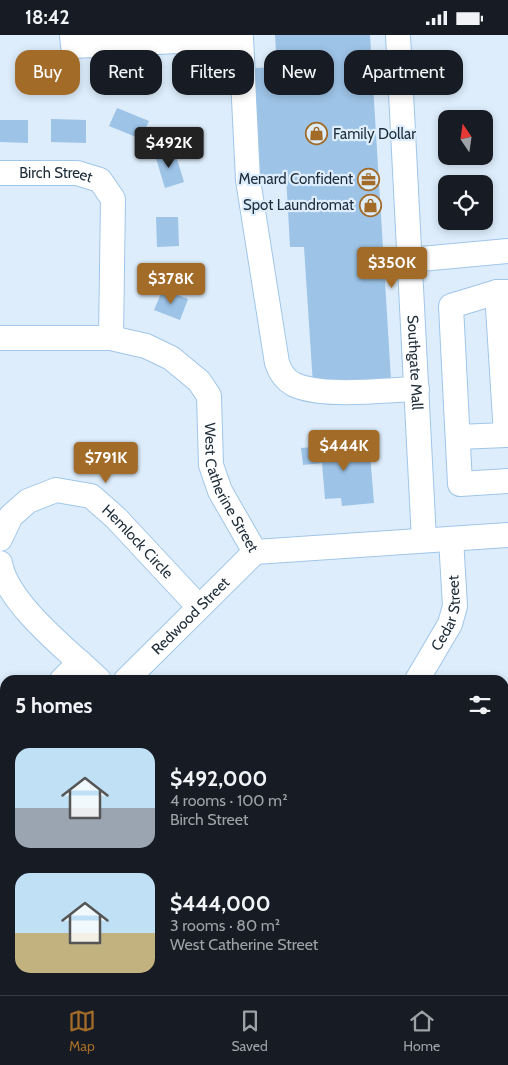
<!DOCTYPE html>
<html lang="en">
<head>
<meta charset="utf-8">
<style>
	:root { --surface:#171b24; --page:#20242c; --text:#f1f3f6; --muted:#9ea1a6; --line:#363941; --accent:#a36b28 }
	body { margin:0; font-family:Cabin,sans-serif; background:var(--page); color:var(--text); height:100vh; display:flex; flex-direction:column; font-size:19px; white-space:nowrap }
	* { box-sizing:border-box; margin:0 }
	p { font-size:16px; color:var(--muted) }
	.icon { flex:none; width:28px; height:28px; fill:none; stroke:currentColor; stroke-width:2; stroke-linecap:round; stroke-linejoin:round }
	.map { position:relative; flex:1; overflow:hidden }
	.details { position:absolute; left:0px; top:640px; width:509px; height:320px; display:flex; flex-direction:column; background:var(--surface); border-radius:15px 15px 0 0; box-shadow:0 2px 8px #0003 }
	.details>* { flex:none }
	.guide { position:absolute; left:15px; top:15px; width:479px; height:45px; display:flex; gap:10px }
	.needle { width:32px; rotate:347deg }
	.buttons { position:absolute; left:438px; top:75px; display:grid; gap:10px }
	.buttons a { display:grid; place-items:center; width:55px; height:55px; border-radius:10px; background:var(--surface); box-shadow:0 2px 8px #0003; font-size:25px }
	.price { position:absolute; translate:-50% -42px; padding:0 11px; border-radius:5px; background:var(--accent); color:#fff; font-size:16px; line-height:32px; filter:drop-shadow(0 1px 2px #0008) }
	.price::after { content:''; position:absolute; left:50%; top:30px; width:15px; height:11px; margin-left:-8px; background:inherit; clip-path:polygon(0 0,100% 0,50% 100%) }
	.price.current { background:#222; color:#fff }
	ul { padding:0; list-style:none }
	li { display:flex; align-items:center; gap:15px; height:125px; padding:0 15px }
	li span { display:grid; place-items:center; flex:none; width:140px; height:100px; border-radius:15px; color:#555 }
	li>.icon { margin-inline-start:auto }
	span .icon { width:60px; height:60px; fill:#fffc; stroke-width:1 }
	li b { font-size:21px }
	h2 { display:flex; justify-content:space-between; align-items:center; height:60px; padding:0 15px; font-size:21px }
	.tag { padding:0 18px; border-radius:15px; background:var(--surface); box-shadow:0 2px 8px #0003; font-size:18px; line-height:45px }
	.tag.current { background:var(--accent); color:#fff }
	.status { display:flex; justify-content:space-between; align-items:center; height:35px; padding:0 25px; background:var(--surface); direction:ltr }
	.status svg { height:14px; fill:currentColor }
	.tab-bar { display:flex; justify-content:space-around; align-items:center; height:70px; border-top:1px solid var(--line); background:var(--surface); font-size:14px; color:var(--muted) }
	.tab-bar a { display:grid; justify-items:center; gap:2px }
	.tab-bar .current { color:var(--accent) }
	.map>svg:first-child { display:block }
	.building { fill:#9dc3e6 }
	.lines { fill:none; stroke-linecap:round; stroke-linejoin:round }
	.minor-casing { stroke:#a0c6e9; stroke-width:26 }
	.minor { stroke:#fff; stroke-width:24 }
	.labels { text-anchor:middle; stroke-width:4.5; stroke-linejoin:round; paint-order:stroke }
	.poi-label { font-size:15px; fill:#1d2c39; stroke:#ddedfb; text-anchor:end }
	.street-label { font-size:15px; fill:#1d2c39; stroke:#ddedfb }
</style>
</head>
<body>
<div class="status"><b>18:42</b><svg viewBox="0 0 49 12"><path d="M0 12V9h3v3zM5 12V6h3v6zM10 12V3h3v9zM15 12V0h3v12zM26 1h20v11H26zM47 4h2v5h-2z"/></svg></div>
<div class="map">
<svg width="508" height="960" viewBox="0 0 508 960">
	<rect width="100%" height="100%" fill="#ddedfb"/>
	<g class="building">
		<polygon points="275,0 370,0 391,345 313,350 304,212 290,212 286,140 260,141 254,33 277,32"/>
		<polygon points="117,73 149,86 141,104 109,91"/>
		<polygon points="51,84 86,85 86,108 51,107"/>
		<polygon points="0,85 28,85 28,108 0,107"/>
		<polygon points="174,114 184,147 165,153 155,120"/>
		<polygon points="156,182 178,182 179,211 157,212"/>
		<polygon points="163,254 188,264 180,285 154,275"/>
		<polygon points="369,407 374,468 342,471 341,463 325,464 322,428 303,430 301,413"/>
	</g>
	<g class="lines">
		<defs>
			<g id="minor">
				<path d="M72,0L73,11L241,3L248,145L277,328C280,337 284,344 293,349C321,363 384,355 417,354"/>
				<path id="s1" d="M398,0L424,505"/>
				<path id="s2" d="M0,138H77L100,145L113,164L111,303"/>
				<polyline points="410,225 508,216"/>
				<polyline points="497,257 506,400 508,399"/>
				<polyline points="508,257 497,257 451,271 460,449 508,446"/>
				<path id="s3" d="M0,303H111L146,311L171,323L199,346L209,361L211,430L220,456L255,517"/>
				<polyline points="458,402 506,400"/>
				<path id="s4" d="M0,504L11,481L28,466L56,455L91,461L116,483L199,572"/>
				<polyline points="255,517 508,500"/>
				<path d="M0,528C7,569 70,617 99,645"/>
				<polyline points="62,645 80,627"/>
				<path id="s5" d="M126,645L255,517"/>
				<path id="s6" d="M417,645L450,589L455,571L451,504"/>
				<polyline points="0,704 5,699"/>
				<polyline points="0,798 5,792"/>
				<polyline points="504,804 508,795"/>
				<polyline points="0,827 5,832"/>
				<polyline points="504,882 508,885"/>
				<polyline points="162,955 168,960"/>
				<polyline points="78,960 82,955"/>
				<polyline points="346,960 348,957"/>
			</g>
		</defs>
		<use href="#minor" class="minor-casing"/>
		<use href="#minor" class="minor"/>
	</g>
	<defs>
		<symbol id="shop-ring" viewBox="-11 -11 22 22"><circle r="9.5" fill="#ddedfb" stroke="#a36b28" stroke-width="1.5"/><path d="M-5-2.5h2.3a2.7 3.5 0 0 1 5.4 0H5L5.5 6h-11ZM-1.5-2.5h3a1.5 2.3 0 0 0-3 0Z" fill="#a36b28"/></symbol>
		<symbol id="office-ring" viewBox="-11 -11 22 22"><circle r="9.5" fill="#ddedfb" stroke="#a36b28" stroke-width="1.5"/><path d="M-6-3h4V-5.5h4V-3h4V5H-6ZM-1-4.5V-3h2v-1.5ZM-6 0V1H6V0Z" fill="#a36b28"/></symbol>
	</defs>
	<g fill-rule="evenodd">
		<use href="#shop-ring" x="304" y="86" width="25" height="25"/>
		<use href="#office-ring" x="356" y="132" width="25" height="25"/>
		<use href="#shop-ring" x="358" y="158" width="25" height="25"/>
	</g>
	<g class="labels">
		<g class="poi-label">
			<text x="333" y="104" text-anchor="start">Family Dollar</text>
			<text x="353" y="149">Menard Confident</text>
			<text x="354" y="175">Spot Laundromat</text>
		</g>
		<g class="street-label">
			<text dy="5" stroke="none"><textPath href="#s2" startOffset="56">Birch Street</textPath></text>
			<text dy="5" stroke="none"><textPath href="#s1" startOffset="328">Southgate Mall</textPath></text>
			<text dy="5" stroke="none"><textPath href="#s3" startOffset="325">West Catherine Street</textPath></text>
			<text dy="5" stroke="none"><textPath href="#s4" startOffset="179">Hemlock Circle</textPath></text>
			<text dy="5" stroke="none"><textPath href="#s6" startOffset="75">Cedar Street</textPath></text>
			<text dy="5" stroke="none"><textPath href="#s5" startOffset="91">Redwood Street</textPath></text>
		</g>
	</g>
</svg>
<div class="buttons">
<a><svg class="needle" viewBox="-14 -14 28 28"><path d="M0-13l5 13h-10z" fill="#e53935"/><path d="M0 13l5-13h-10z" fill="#9ea1a6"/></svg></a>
<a><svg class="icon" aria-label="locate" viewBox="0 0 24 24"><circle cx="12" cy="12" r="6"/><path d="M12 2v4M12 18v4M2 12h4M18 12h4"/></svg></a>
</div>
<b class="price current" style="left:169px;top:134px">$492K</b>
<b class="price" style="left:392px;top:254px">$350K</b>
<b class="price" style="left:171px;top:270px">$378K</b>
<b class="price" style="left:344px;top:437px">$444K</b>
<b class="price" style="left:106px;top:449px">$791K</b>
<div class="guide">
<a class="tag current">Buy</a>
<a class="tag">Rent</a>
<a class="tag">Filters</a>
<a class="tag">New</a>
<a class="tag">Apartment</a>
</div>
<section class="details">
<h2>5 homes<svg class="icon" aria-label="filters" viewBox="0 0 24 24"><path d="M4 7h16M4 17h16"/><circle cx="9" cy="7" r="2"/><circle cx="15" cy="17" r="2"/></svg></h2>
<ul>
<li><span style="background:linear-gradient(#bfe0f5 60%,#9aa5b1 0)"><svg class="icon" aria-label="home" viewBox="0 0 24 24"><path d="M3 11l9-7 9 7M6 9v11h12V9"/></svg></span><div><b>$492,000</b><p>4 rooms · 100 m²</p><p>Birch Street</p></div></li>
<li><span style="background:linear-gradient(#bfe0f5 60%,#c2b280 0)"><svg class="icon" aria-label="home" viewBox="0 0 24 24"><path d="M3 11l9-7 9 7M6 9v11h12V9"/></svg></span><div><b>$444,000</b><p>3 rooms · 80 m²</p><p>West Catherine Street</p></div></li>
</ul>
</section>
</div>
<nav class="tab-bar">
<a class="current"><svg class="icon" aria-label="map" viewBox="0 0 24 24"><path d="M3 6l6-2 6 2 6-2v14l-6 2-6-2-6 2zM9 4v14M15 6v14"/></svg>Map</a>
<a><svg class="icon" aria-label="saved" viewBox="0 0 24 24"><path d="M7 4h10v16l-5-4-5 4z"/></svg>Saved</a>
<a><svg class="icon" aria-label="home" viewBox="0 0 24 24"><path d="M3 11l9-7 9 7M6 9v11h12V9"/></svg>Home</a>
</nav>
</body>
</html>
